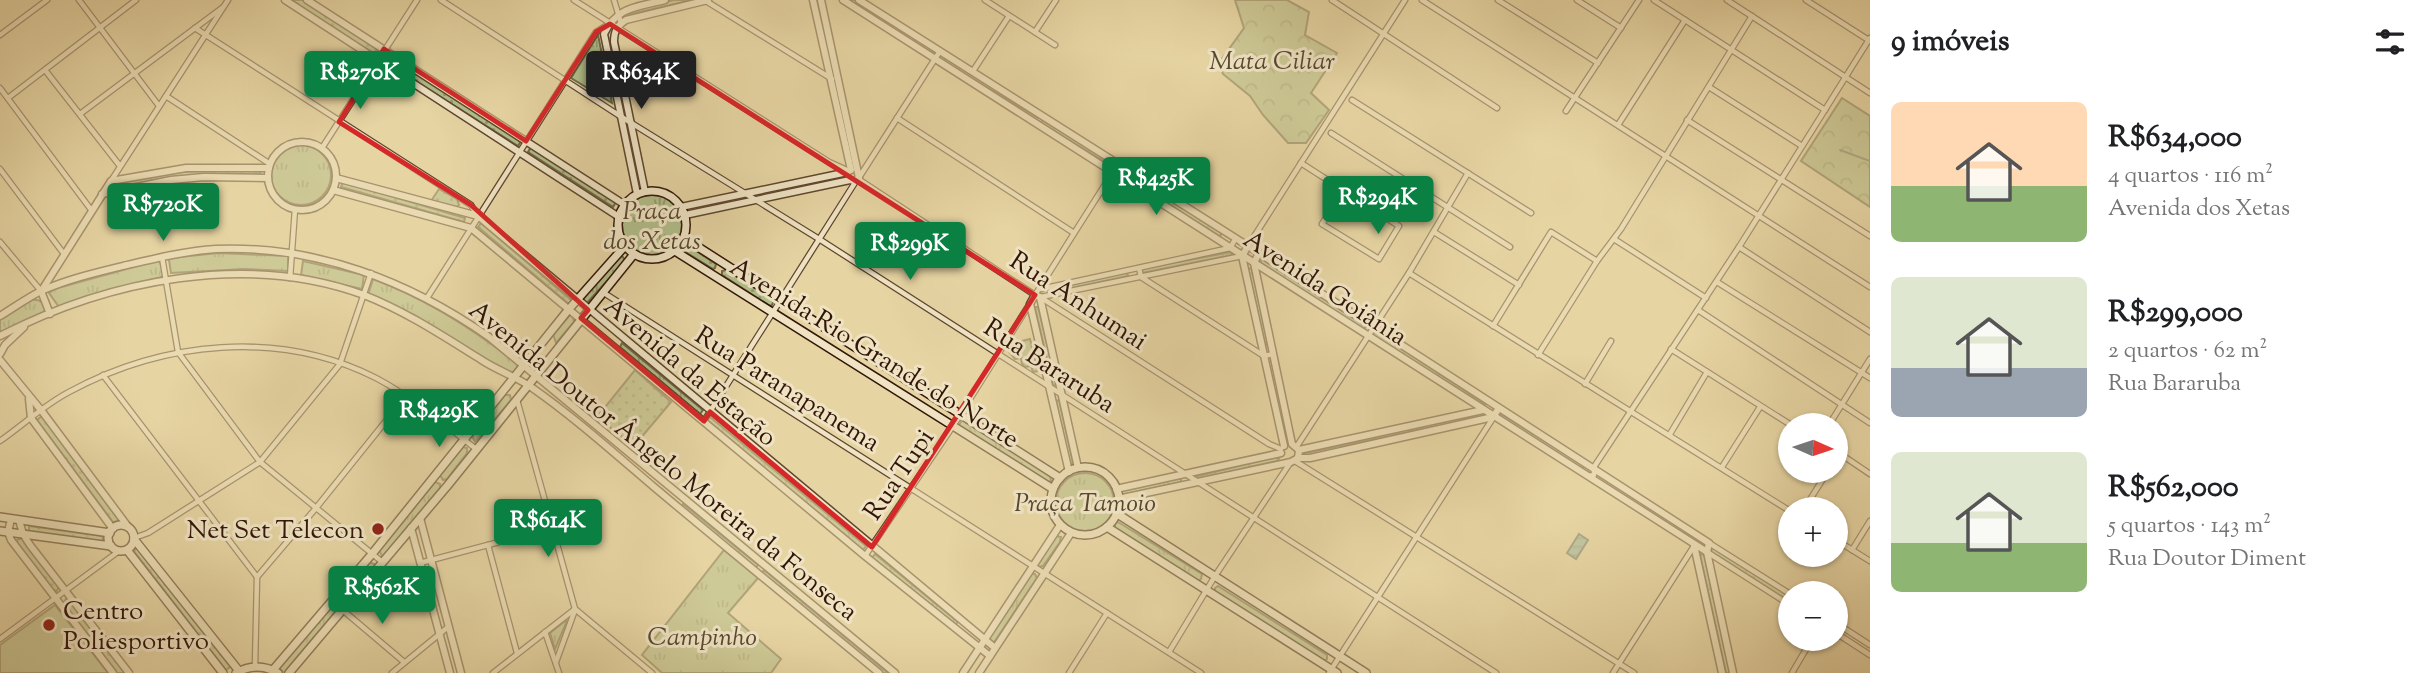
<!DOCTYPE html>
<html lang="pt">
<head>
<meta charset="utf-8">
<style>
	:root { --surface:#fff; --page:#f2f2f2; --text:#202124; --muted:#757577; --accent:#0b8043 }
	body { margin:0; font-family:"Sorts Mill Goudy",serif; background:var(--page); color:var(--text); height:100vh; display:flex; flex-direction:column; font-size:26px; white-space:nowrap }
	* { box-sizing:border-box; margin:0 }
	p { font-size:23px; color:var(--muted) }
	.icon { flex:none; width:38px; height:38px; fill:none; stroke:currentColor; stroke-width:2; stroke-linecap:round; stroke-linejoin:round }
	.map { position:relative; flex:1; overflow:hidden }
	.details { display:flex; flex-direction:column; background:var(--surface); width:560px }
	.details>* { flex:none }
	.needle { width:46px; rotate:93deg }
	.tools { position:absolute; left:1778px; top:413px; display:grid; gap:14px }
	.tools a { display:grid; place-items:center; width:70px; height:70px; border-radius:50%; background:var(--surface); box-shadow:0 2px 5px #0004; font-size:35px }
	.price { position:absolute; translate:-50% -60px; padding:0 16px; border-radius:7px; background:var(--accent); color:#fff; font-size:23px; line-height:46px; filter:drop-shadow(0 2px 4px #0008) }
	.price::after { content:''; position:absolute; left:50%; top:42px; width:21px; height:16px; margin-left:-10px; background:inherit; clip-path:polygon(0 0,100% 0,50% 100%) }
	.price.selected { background:#222; color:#fff }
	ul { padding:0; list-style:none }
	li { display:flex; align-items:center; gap:21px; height:175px; padding:0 21px }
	li span { display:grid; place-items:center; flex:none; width:196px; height:140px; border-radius:10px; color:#555 }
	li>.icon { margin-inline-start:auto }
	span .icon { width:84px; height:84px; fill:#fffc; stroke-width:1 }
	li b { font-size:30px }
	h2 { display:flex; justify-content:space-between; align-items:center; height:84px; padding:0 21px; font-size:30px }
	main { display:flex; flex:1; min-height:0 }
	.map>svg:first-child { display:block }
	.grass { fill:url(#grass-dots); stroke:#716a48; stroke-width:2 }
	.forest { fill:url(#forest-crowns); stroke:#716a48; stroke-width:2 }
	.park { fill:url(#park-tufts); stroke:#716a48; stroke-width:2 }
	.pitch { fill:#b1be89; stroke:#716a48; stroke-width:2 }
	.water { fill:url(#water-rules); stroke:#6e7765; stroke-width:2 }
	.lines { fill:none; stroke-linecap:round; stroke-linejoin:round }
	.stream { stroke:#6e7765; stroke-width:2 }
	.minor-casing { stroke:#5e462f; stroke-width:7 }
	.tertiary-casing { stroke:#5e462f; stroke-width:9 }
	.secondary-casing { stroke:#311608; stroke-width:10 }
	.minor { stroke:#efe3c3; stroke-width:4.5 }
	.tertiary { stroke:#efe3c3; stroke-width:6 }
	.secondary { stroke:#efe3c3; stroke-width:7 }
	.marked { fill:none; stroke:#d62828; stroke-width:5; stroke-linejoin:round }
	.poi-dot { fill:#8f2418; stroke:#efe3c3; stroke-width:2.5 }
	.labels { text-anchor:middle; stroke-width:6; stroke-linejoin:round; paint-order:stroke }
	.park-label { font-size:26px; font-style:italic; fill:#57482f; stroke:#efe3c3 }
	.street-label { font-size:26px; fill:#311608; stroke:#efe3c3 }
	.poi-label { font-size:26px; fill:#311608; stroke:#efe3c3; text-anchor:end }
</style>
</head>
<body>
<main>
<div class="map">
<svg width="1870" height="673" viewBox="0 0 1870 673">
	<defs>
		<pattern id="grass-dots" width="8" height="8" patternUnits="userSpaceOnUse" patternTransform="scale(1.75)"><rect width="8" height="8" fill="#b1be89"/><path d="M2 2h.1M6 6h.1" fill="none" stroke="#91996e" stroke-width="1.8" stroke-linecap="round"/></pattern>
		<pattern id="forest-crowns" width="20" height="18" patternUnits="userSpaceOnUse" patternTransform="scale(1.75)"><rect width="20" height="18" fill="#b1be89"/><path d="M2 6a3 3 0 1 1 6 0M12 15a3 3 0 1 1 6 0" fill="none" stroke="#91996e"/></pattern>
		<pattern id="park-tufts" width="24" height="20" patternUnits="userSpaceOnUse" patternTransform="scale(1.75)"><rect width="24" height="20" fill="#b1be89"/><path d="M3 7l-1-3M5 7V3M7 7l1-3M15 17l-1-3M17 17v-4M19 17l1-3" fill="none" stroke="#91996e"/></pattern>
		<pattern id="water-rules" width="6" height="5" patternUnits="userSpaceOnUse" patternTransform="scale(1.75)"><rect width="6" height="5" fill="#97b8a3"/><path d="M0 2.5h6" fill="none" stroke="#839d8b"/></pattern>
	</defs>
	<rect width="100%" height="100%" fill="#e6d4a3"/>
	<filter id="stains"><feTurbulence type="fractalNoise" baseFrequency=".00286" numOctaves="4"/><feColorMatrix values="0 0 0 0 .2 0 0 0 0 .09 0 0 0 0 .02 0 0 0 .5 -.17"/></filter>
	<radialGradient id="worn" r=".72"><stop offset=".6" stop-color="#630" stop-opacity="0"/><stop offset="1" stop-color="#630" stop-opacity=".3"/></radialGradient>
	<g class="grass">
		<polygon points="291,0 303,0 377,49 374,54"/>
		<polygon points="847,0 856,0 933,49 933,52 931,53"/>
		<polygon points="387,55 521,141 518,146 384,61"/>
		<polygon points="945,58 1038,117 1038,118 944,62"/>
		<polygon points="1042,120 1110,162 1110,165 1041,123"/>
		<polygon points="531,147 616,202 613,207 528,152"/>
		<polygon points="1120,169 1221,232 1221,235 1219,236 1118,172"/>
		<polygon points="222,170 261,171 260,174 180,177 116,188 114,186 115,183 180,172"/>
		<polygon points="343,182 465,218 464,222 341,187"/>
		<polygon points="439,189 457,199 459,205 457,207 431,201"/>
		<polygon points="481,223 572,301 569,304 478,227"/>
		<polygon points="686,244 716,264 715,268 713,269 682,250 683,246"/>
		<polygon points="1262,259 1365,326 1365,328 1362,329 1260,263"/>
		<polygon points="726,270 774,300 772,305 770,306 722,275 722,271"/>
		<polygon points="1373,333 1377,333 1485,404 1482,406 1373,335"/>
		<polygon points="635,370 671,402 634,446 597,417"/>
		<polygon points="1501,414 1584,465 1584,467 1580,469 1500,418"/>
		<polygon points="1477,415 1478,418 1301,454 1302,451"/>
		<polygon points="42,416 121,523 115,525 37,420"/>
		<polygon points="1276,457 1279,459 1277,461 1196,479 1194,477"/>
		<polygon points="29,526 103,536 102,543 29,533"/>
		<polygon points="21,538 59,586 57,591 53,590 18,545 17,540"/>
		<polygon points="138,547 231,666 226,670 134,551"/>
		<polygon points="1710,547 1713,547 1790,596 1790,602 1710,551"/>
		<polygon points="66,599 70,600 125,673 115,673 63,604"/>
	</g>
	<g class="forest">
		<polygon points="1235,0 1287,0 1309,12 1305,35 1337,53 1311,93 1329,110 1306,143 1288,143 1263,115 1250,96 1223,74 1219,63 1244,28"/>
		<polygon points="1842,98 1870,116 1870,207 1801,161"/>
	</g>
	<g class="park">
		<polygon points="674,0 692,0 622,16 622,12"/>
		<polygon points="598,35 612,103 571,78"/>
		<circle cx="301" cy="175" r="30"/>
		<circle cx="652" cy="225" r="30"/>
		<polygon points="1231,252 1232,255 1142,273 1141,269"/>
		<polygon points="218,253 288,256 288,271 244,269 171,273 169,260 171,258"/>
		<polygon points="619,256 623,257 625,261 587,303 584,301 584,297"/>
		<polygon points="159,260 164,274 161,277 59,307 49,293 54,289"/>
		<polygon points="303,261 364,275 362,289 301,275"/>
		<polygon points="1252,268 1269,344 1265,345 1248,269"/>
		<polygon points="1127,272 1128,276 1049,293 1048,289"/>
		<path d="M373,279C426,299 471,327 515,362L519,367L513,376L414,315L368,295Z"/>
		<path d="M32,300C40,299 44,302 45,310L42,315L0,332V320Z"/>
		<polygon points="1035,307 1038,307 1057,385 1053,386"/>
		<polygon points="570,315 573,317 574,322 556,343 553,334"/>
		<polygon points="1030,339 1038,371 1033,372 1031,366 1025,367 1022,364 1021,358 1015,359 1010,353 1013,352 1012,348 1015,347 1014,343"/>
		<polygon points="622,343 703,410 700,414 620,347"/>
		<polygon points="505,395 510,395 511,400 475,442 472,436"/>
		<polygon points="1059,400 1073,463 1069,464 1056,401"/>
		<polygon points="710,417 866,546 863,550 707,420"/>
		<polygon points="962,420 1050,475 1051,481 1046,483 961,427 959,425"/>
		<polygon points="462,447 467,448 467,453 447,479 443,480 440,475"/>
		<circle cx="1085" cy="502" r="29"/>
		<polygon points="1181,478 1181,482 1121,495 1120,491"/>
		<polygon points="435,482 440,484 440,488 384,556 382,556 379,550"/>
		<polygon points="683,504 758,565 756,568 681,507"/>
		<polygon points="1118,522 1202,574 1201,579 1197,582 1115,528 1115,524"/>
		<polygon points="1056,536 1061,537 1060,542 1043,566 1038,567 1038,563"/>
		<polygon points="724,550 758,578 728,613 781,659 771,673 662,673 642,655"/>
		<polygon points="875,554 958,622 955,625 872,558"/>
		<polygon points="1704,554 1730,673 1726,673 1700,555"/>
		<polygon points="369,562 374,564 374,568 342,604 337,599"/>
		<polygon points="764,570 888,673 882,673 762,573"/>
		<polygon points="1031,573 1035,574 1037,578 995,641 992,643 989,638"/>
		<polygon points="1218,586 1327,655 1327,659 1324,661 1215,593 1215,588"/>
		<polygon points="330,606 332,606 335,612 284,673 279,668"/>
		<polygon points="565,621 567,621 555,649 550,633"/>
	</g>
	<polygon class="pitch" points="55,605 108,673 0,673 0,645"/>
	<polygon class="water" points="1579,534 1588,540 1576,559 1567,553"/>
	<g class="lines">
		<polyline class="stream" points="1840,150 1870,161"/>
		<defs>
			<g id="minor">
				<polyline points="79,0 159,106"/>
				<polyline points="441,0 620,116 819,239 1496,673"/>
				<polyline points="574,0 829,162 849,171"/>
				<polyline points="614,0 621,23"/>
				<polyline points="985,0 1055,45"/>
				<polyline points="1332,0 1497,108"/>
				<polyline points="1422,0 1870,287"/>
				<polyline points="1498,0 1598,63"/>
				<polyline points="1577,0 1621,28"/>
				<polyline points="1654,0 1825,110"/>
				<polyline points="1727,0 1870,93"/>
				<polyline points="1806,0 1870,41"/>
				<polyline points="706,1 832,79"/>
				<polyline points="195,28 471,205 477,215"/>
				<polyline points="1035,32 1056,0"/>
				<polyline points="0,35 47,0"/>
				<polyline points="45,70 120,166"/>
				<polyline points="973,71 1009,16"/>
				<polyline points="1709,87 1802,146"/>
				<polyline points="0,88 92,211"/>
				<polyline points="166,96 270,164"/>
				<polyline points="8,98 136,0"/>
				<polyline points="1352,100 1531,213"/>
				<polyline points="1566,111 1639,0"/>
				<polyline points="80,114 222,8"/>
				<polyline points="897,118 1074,233"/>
				<polyline points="1687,120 1870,236"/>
				<polyline points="1618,125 1685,20"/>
				<polyline points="1331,133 1510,247"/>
				<polyline points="322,148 417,0"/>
				<polyline points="1301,163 1399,226 1379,259 1322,224 1343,190"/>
				<polyline points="0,169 64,254"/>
				<polyline points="860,176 940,51"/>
				<polyline points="858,179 1035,295 1118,164"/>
				<polyline points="111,181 228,0"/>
				<polyline points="1434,232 1519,285"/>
				<polyline points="1614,239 1706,298"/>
				<polyline points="0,242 41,291"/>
				<polyline points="1248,246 1405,0"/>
				<polyline points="1739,247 1870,332"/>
				<polyline points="162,257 178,352 260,462 381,561"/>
				<polyline points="1139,268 1141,277 1264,356 1273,354"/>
				<polyline points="1409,273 1790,511"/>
				<polyline points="290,278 295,209"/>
				<polyline points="1717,282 1870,378"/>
				<polyline points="1041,289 1230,248 1236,238"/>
				<polyline points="604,293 1201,673"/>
				<polyline points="1040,297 1269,444 1281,449"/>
				<polyline points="1041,297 1242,256"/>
				<polyline points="427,298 596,32 609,24"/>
				<polyline points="1698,310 1870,423"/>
				<polyline points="1493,326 1551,232 1597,261"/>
				<polyline points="1671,349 1791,425"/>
				<polyline points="1538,355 1597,261 1621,229 1752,16"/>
				<polyline points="103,375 257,577"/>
				<polyline points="1585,384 1611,341"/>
				<polyline points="517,400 575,609 652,673"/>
				<polyline points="704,421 856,181"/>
				<polyline points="1829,425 1870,359"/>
				<polyline points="1670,434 1707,372"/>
				<path d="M0,441C23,425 44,405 69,392C163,341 279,329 376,378C412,397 444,424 476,449"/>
				<polyline points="1297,446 1409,273 1468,173"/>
				<polyline points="1836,451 1870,474"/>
				<polyline points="1295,461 1634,673"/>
				<polyline points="1722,467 1760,407"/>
				<polyline points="1589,476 1594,475 1594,467 1739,247 1870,38"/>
				<polyline points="1804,509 1828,471"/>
				<polyline points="134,538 148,533 260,462 340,364 371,273"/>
				<polyline points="1836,540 1870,561"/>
				<polyline points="1709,543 1790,594"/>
				<polyline points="488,545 517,653"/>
				<polyline points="1852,550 1870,521"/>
				<polyline points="1707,552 1790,605"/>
				<polyline points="865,556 953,426 1029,305"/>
				<polyline points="420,563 552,528"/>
				<polyline points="332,601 404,662"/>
				<polyline points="1836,623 1870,645"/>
				<polyline points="545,632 559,673"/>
				<polyline points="1836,633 1870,655"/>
				<polyline points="0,639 119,551"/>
				<polyline points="1169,652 1215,576 1290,463"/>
				<polyline points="556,662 575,610"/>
				<polyline points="255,666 257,577 316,508 406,396"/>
				<polyline points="392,673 448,627"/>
				<polyline points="493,673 575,609"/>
				<polyline points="1069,673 1107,613"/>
				<polyline points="1329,673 1493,418"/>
				<polyline points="1613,673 1694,546"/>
				<polyline points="1792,673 1812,639"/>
			</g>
			<g id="tertiary">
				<polyline points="285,0 619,217"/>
				<polyline points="307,0 625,205"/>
				<polyline points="813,0 851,170"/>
				<polyline points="843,0 1707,552"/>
				<polyline points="859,0 1248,246 1709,543 1707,552 1733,673"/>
				<circle cx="302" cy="176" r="34"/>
				<polyline points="336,178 478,216 995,648"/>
				<polyline points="333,190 471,228 865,556 990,656"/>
				<path d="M645,192L614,42C614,31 617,26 626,20L708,0"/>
				<polyline points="102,194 171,180 204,177 268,178"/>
				<path d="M637,194L604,34C617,6 638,7 665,0"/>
				<polyline points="681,207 848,172"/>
				<polyline points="685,215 850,180 854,181 859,178 821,0"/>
				<polyline points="1248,246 1242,256 1284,446"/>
				<polyline points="42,290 111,181 186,168 269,168"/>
				<polyline points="41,291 50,314"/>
				<path d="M0,316C13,308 27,298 41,291C68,279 98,272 127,265C157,258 186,251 216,249C316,245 409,281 489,337L895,673"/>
				<path d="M0,336C108,280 247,252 364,295C405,311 443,336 480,359C496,370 515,376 531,387C574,417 614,453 654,487C729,550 804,611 879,673"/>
				<polyline points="0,354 5,345 24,327"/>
				<polyline points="0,360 41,410 129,528"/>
				<polyline points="29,399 31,418 113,529"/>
				<polyline points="1299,450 1483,410"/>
				<polyline points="1298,458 1310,458 1493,417 1499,408"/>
				<polyline points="1069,472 1030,304 1035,295 1040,297 1078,468"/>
				<polyline points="1116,489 1281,453"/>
				<polyline points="1118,499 1291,462 1298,458 1299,450 1292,444 1254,263 1259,253"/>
				<polyline points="420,518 461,673"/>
				<polyline points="11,519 8,532 11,540 113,673"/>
				<polyline points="19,520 23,534 30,545 129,673"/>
				<polyline points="411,528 450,673"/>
				<polyline points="1694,545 1722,673"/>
				<polyline points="963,673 1060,525"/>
				<polyline points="979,673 1071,533"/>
			</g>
			<g id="secondary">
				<circle cx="652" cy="225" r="34"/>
				<polyline points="684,238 1060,478"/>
				<polyline points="675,251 1053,489"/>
				<circle cx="1085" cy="501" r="34"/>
				<polyline points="1116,513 1366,673"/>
				<polyline points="0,517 110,533"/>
				<circle cx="121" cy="538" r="13"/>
				<polyline points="1107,527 1337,673"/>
				<polyline points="0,531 111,546"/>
				<polyline points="134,539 239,671"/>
				<polyline points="127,550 223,673"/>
				<polyline points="273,670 372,554 569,309 625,246"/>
				<path d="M236,673C250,665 264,665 278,673"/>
				<polyline points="289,673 448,485 634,254"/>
			</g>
		</defs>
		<use href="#minor" class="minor-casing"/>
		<use href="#tertiary" class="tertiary-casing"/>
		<use href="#secondary" class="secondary-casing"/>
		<use href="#minor" class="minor"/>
		<use href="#tertiary" class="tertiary"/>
		<use href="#secondary" class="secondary"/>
	</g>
	<path d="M0 0H1870V673H0ZM610,24L1035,295L872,547L710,412L704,421L581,318L588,310L471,205L339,122L384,49L526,141L596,32Z" fill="#e6d4a3" fill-opacity=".55" fill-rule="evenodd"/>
	<path class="marked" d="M610,24L1035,295L872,547L710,412L704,421L581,318L588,310L471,205L339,122L384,49L526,141L596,32Z"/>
	<g class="poi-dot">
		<circle cx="378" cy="529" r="7"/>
		<circle cx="49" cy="625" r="7"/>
	</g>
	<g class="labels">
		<g class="park-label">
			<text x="1272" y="69">Mata Ciliar</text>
			<text x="652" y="219">Praça<tspan x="652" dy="30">dos Xetas</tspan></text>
			<text x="1085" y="511">Praça Tamoio</text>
			<text x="702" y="645">Campinho</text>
		</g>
		<g class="street-label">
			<text transform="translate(1326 287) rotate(33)" y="9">Avenida Goiânia</text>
			<text transform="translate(1079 300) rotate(33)" y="9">Rua Anhumai</text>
			<text transform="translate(875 352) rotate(32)" y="9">Avenida Rio Grande do Norte</text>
			<text transform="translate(1050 365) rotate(33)" y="9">Rua Bararuba</text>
			<text transform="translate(691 371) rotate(40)" y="9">Avenida da Estação</text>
			<text transform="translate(788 388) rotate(32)" y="9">Rua Paranapanema</text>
			<text transform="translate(664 460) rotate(39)" y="9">Avenida Doutor Ângelo Moreira da Fonseca</text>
			<text transform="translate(898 474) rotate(-56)" y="9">Rua Tupi</text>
		</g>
		<g class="poi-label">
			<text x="364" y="538">Net Set Telecon</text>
			<text x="63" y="619" text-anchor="start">Centro<tspan x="63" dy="30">Poliesportivo</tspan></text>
		</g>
	</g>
	<rect width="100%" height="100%" filter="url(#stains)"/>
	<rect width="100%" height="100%" fill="url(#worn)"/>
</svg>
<div class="tools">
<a><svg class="needle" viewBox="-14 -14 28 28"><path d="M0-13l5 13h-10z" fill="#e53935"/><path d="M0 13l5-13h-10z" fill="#757577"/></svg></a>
<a>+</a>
<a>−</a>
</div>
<b class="price" style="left:360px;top:111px">R$270K</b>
<b class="price selected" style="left:641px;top:111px">R$634K</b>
<b class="price" style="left:1156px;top:217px">R$425K</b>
<b class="price" style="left:1378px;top:236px">R$294K</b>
<b class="price" style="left:163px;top:243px">R$720K</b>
<b class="price" style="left:910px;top:282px">R$299K</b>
<b class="price" style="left:439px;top:449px">R$429K</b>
<b class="price" style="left:548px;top:559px">R$614K</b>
<b class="price" style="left:382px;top:626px">R$562K</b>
</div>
<section class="details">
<h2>9 imóveis<svg class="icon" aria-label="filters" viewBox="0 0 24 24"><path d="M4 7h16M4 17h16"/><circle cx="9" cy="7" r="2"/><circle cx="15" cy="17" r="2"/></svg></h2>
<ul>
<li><span style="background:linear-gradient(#ffd9b3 60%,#8fb573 0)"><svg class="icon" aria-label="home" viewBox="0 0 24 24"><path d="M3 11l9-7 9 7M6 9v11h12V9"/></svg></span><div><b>R$634,000</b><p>4 quartos · 116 m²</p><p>Avenida dos Xetas</p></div></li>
<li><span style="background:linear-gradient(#dfe7d0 65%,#9aa5b1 0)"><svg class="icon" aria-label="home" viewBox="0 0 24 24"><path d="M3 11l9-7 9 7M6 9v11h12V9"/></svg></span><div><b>R$299,000</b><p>2 quartos · 62 m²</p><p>Rua Bararuba</p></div></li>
<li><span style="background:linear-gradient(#dfe7d0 65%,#8fb573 0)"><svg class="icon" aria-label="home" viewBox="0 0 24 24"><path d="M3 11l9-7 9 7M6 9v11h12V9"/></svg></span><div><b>R$562,000</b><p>5 quartos · 143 m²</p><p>Rua Doutor Diment</p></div></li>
</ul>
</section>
</main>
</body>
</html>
